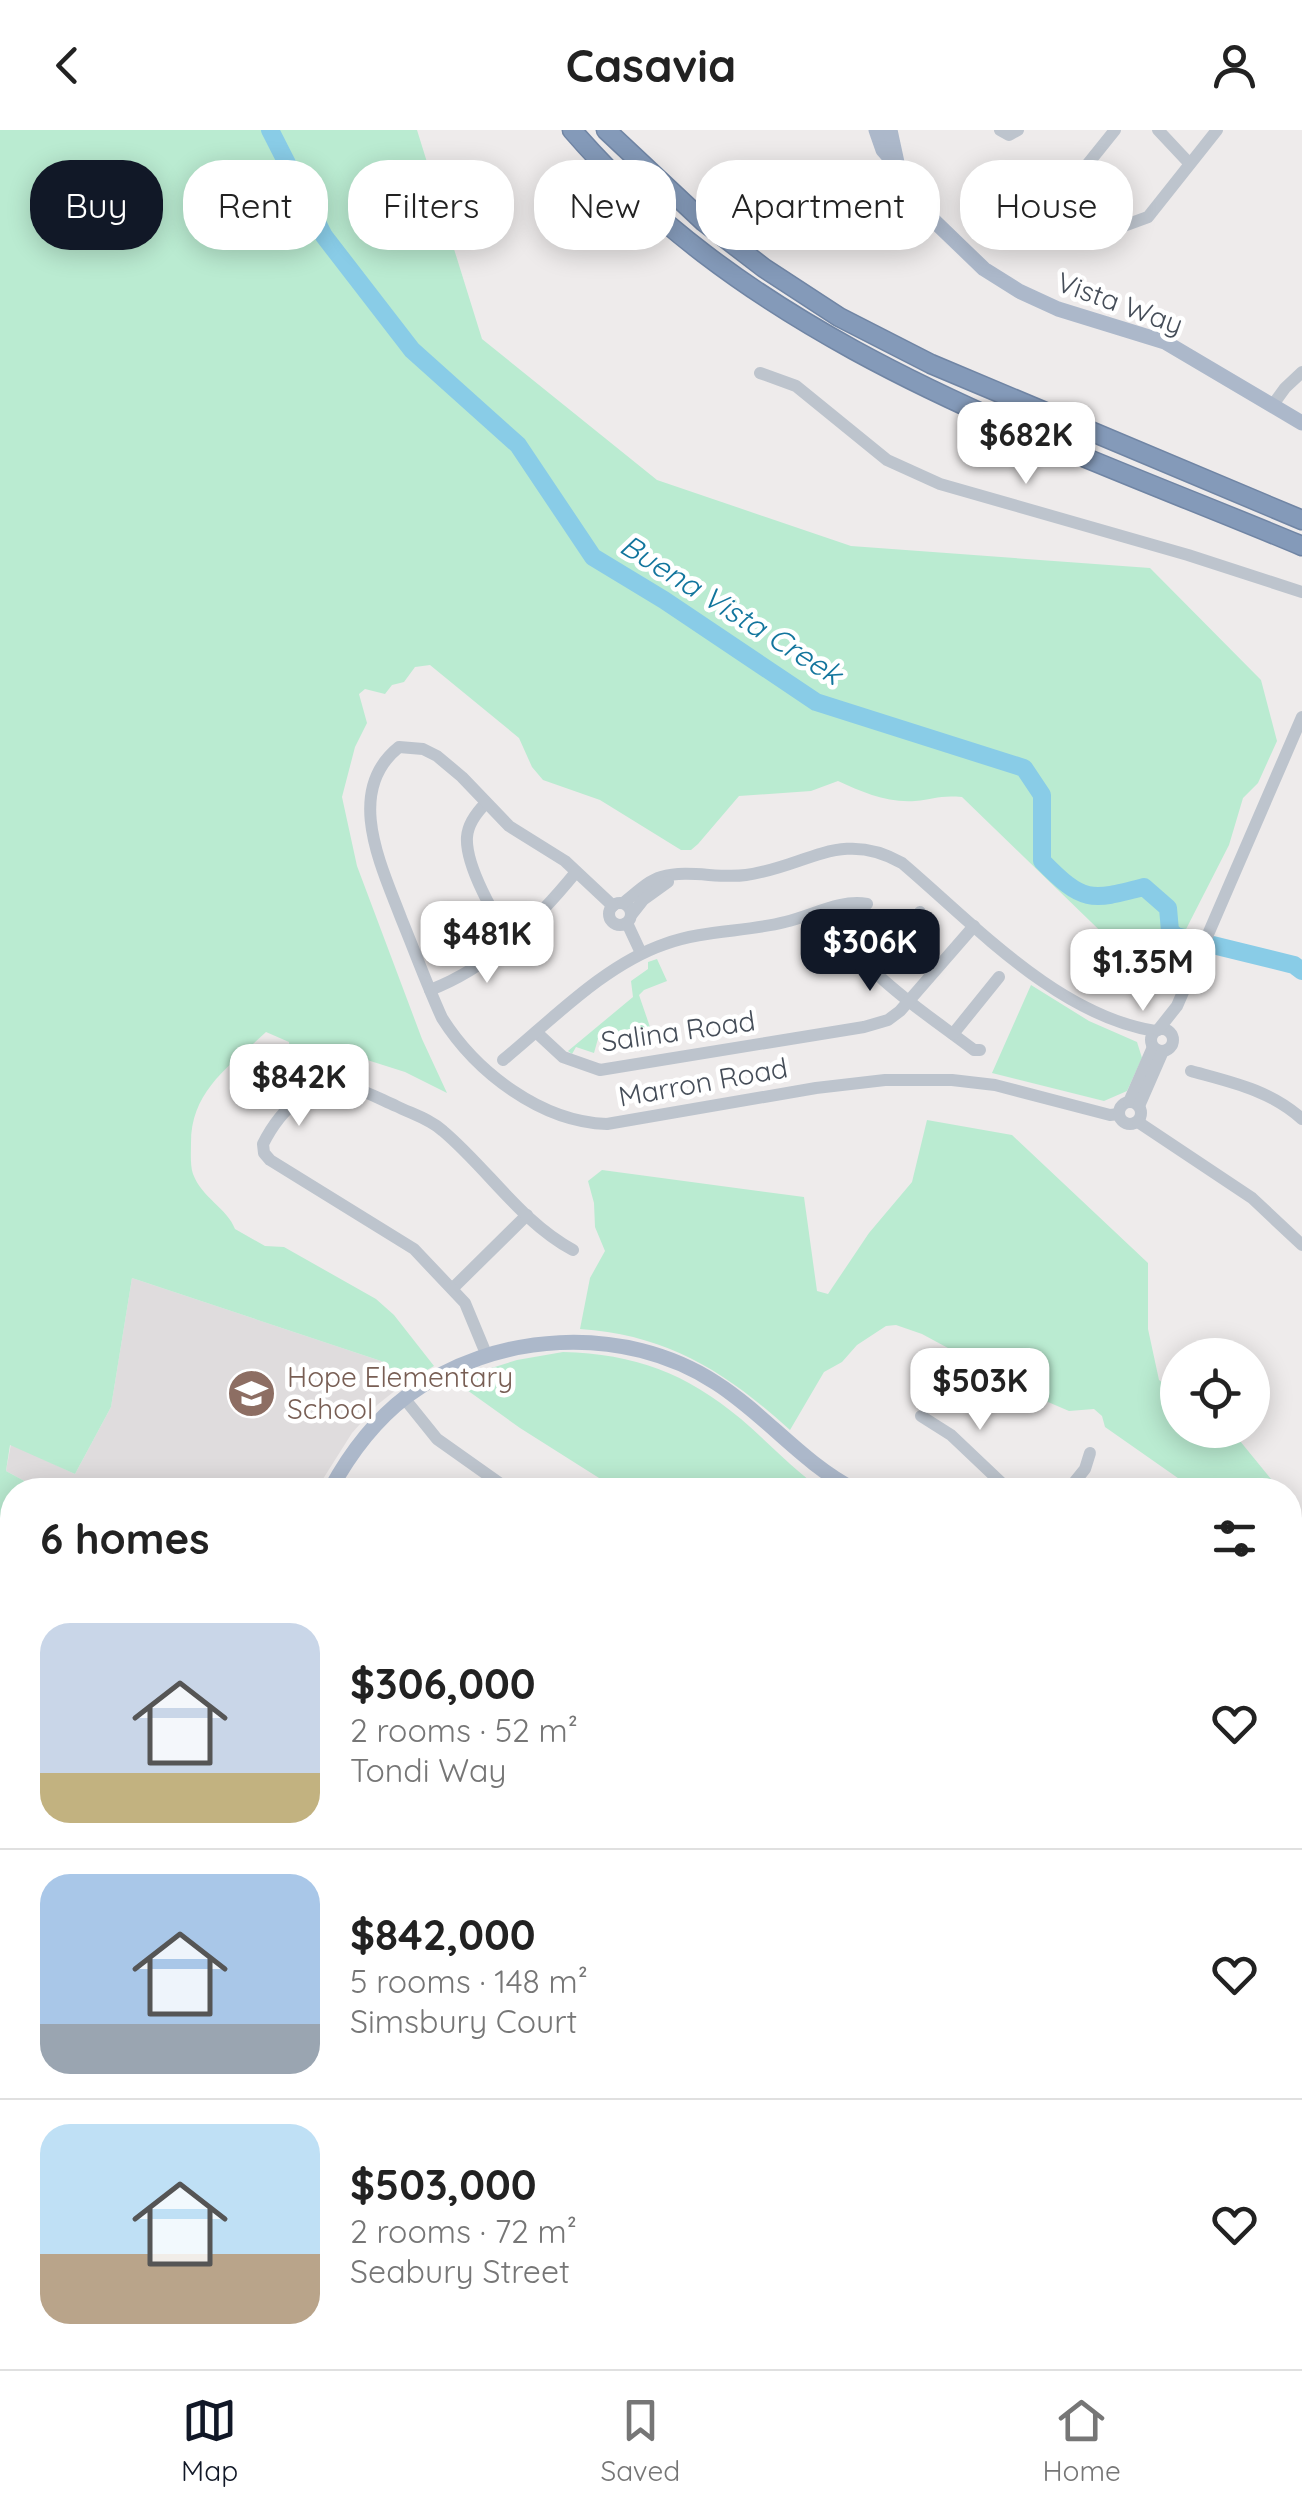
<!DOCTYPE html>
<html lang="en">
<head>
<meta charset="utf-8">
<style>
	:root { --surface:#fff; --page:#f2f2f2; --text:#222; --muted:#767676; --line:#e0e0e0; --accent:#111827 }
	body { margin:0; font-family:Quicksand,sans-serif; background:var(--page); color:var(--text); height:100vh; display:flex; flex-direction:column; font-size:38px; white-space:nowrap }
	* { box-sizing:border-box; margin:0 }
	p { font-size:32px; color:var(--muted) }
	.icon { flex:none; width:55px; height:55px; fill:none; stroke:currentColor; stroke-width:2; stroke-linecap:round; stroke-linejoin:round }
	.map { position:relative; flex:1; overflow:hidden }
	.details { position:absolute; left:0px; top:1348px; width:1302px; height:892px; display:flex; flex-direction:column; background:var(--surface); border-radius:40px 40px 0 0; box-shadow:0 5px 25px #0003 }
	.details>* { flex:none }
	.guide { position:absolute; left:30px; top:30px; width:1242px; height:90px; display:flex; gap:20px }
	.tools { position:absolute; left:1160px; top:1208px; display:grid; gap:20px }
	.tools a { display:grid; place-items:center; width:110px; height:110px; border-radius:50%; background:var(--surface); box-shadow:0 5px 25px #0003; font-size:50px }
	.price { position:absolute; translate:-50% -85px; padding:0 22px; border-radius:20px; background:#fff; color:#222; font-size:32px; line-height:65px; filter:drop-shadow(0 2px 5px #0008) }
	.price::after { content:''; position:absolute; left:50%; top:60px; width:30px; height:22px; margin-left:-15px; background:inherit; clip-path:polygon(0 0,100% 0,50% 100%) }
	.price.selected { background:var(--accent); color:#fff }
	ul { padding:0; list-style:none }
	li { display:flex; align-items:center; gap:30px; height:250px; padding:0 40px }
	li+li { border-top:2px solid var(--line) }
	li span { display:grid; place-items:center; flex:none; width:280px; height:200px; border-radius:30px; color:#555 }
	li>.icon { margin-inline-start:auto }
	span .icon { width:120px; height:120px; fill:#fffc; stroke-width:1 }
	li b { font-size:42px }
	h2 { display:flex; justify-content:space-between; align-items:center; height:120px; padding:0 40px; font-size:42px }
	.tag { padding:0 35px; border-radius:40px; background:var(--surface); box-shadow:0 5px 25px #0003; font-size:35px; line-height:90px }
	.tag.selected { background:var(--accent); color:#fff }
	header { display:flex; justify-content:space-between; align-items:center; height:130px; padding:0 40px; background:var(--surface); font-size:45px; font-weight:700 }
	.dock { display:flex; justify-content:space-around; align-items:center; height:140px; border-top:2px solid var(--line); background:var(--surface); font-size:28px; color:var(--muted) }
	.dock a { display:grid; justify-items:center; gap:5px }
	.dock .selected { color:var(--accent) }
	.map>svg:first-child { display:block }
	.education { fill:#dfdcdd }
	.green { fill:#baebd1 }
	.lines { fill:none; stroke-linecap:round; stroke-linejoin:round }
	.river { stroke:#89cce7; stroke-width:18 }
	.highway-casing { stroke:#7085a4; stroke-width:21 }
	.minor { stroke:#bdc4cd; stroke-width:12 }
	.major { stroke:#acb8ca; stroke-width:15 }
	.highway { stroke:#849ab9; stroke-width:18 }
	.labels { text-anchor:middle; stroke-width:9; stroke-linejoin:round; paint-order:stroke }
	.street-label { font-size:28px; fill:#454d58; stroke:#fff }
	.education-label { font-size:28px; fill:#785e54; stroke:#fff; text-anchor:start }
	.water-label { font-size:30px; font-style:italic; fill:#12759d; stroke:#fff }
</style>
</head>
<body>
<header><svg class="icon" aria-label="back" viewBox="0 0 24 24"><path d="M15 5l-7 7 7 7"/></svg>Casavia<svg class="icon" aria-label="person" viewBox="0 0 24 24"><circle cx="12" cy="8" r="4"/><path d="M4 21q1-7 8-7t8 7"/></svg></header>
<div class="map">
<svg width="1302" height="2239" viewBox="0 0 1302 2239">
	<rect width="100%" height="100%" fill="#eeebeb"/>
	<polygon class="education" points="132,1148 381,1231 406,1252 377,1275 352,1303 316,1360 41,1360 6,1341 11,1314 75,1344 111,1277"/>
	<g class="green">
		<path d="M0,0H417L482,209L657,350L851,416L1150,438L1261,550L1277,611L1258,653L1243,668L1229,715L1157,856L962,667C940,665 934,669 915,671C887,673 862,662 838,651L811,661L739,666L698,714L691,720H681L600,670L543,650L532,637L519,608L430,535L415,537L404,552L392,555L385,564L365,559L359,564L367,593L355,617L342,667L357,736L422,909L447,963L405,942L342,922L333,925L325,938L290,924L289,912L266,902C230,936 191,960 191,1013C191,1023 190,1035 193,1044C202,1068 227,1078 235,1099L265,1116L284,1117L376,1169L394,1185L434,1236L406,1252L381,1231L132,1148L111,1277L75,1344L10,1315L6,1341L41,1360H12V1713L0,1700Z"/>
		<polygon points="657,829 667,851 644,860 639,865 651,900 599,905 594,923 576,917 572,924 568,921 633,867 631,851 648,839 648,832"/>
		<polygon points="1031,855 1089,891 1137,912 1142,928 1127,961 1104,971 992,943"/>
		<path d="M927,990L1012,1005L1148,1133V1199L1159,1250L1177,1263L1178,1300H1231L1280,1360H1195L1105,1297L1102,1286L1094,1279L1069,1281L1048,1272L922,1204L896,1195L886,1196L857,1215L842,1232L824,1242L790,1300C726,1242 668,1205 580,1199L590,1148L605,1121L595,1097L594,1073L588,1051L602,1040L804,1067L817,1161L828,1164L869,1103L912,1052Z"/>
		<path d="M563,1222C635,1224 686,1243 741,1289C769,1313 792,1339 823,1360H618L520,1298L453,1250L517,1230Z"/>
		<polygon points="1290,1924 1302,1926 1302,1997 1290,2016"/>
		<polygon points="202,2228 461,2228 449,2239 226,2239"/>
		<polygon points="509,2228 764,2228 772,2234 792,2239 484,2239"/>
	</g>
	<g class="lines">
		<path class="river" d="M270,0L324,106L412,220L518,315L593,427L664,470L816,572L1024,638L1042,665V731C1083,773 1090,771 1144,757L1168,778L1170,801L1176,806L1294,835L1302,841"/>
		<defs>
			<g id="highway">
				<path d="M572,0C762,220 1042,307 1302,416"/>
				<polyline points="606,0 704,92 764,138 839,187 931,234 1302,390"/>
			</g>
		</defs>
		<use href="#highway" class="highway-casing"/>
		<g class="minor">
			<polyline points="1000,0 1009,5 1018,0"/>
			<polyline points="1158,0 1189,33"/>
			<circle cx="1059" cy="58" r="12"/>
			<polyline points="1070,56 1115,0"/>
			<polyline points="1003,93 1047,55"/>
			<polyline points="1108,110 1118,98 1148,87 1217,0"/>
			<polyline points="760,243 796,256 887,330 940,354 1188,425 1302,462"/>
			<polyline points="1272,276 1285,258 1302,242"/>
			<path d="M486,673C477,682 468,693 467,707C465,736 495,786 510,811"/>
			<circle cx="620" cy="784" r="11"/>
			<path d="M623,773C634,765 647,751 661,747C689,739 718,749 746,745C806,737 841,698 902,733C975,795 1057,885 1155,901"/>
			<path d="M613,776L565,731L509,696L462,647L437,626L423,619L399,617C344,661 381,735 401,788C415,822 427,855 442,888C476,942 541,992 607,994L816,958L885,950H952L995,955L1110,985L1119,984"/>
			<path d="M830,779C856,841 922,880 974,920H980"/>
			<polyline points="632,784 643,770 668,752"/>
			<polyline points="627,793 641,823"/>
			<polyline points="873,838 920,782"/>
			<path d="M430,860C490,837 536,791 576,742"/>
			<circle cx="1162" cy="910" r="11"/>
			<polyline points="1158,900 1177,876 1302,587"/>
			<polyline points="536,902 563,927 600,940 864,897 888,890 900,881 974,796"/>
			<polyline points="953,904 999,847"/>
			<path d="M503,930C552,890 604,835 665,814C703,800 746,802 785,792C812,786 840,769 867,774"/>
			<path d="M1191,941C1231,952 1270,960 1302,989"/>
			<circle cx="1130" cy="983" r="11"/>
			<polyline points="1129,972 1153,917"/>
			<polyline points="1139,976 1163,921"/>
			<polyline points="1138,992 1252,1068 1302,1115"/>
			<polyline points="453,1158 527,1085"/>
			<path d="M487,1226L465,1173L414,1119L270,1030L264,1023L263,1014C280,980 312,947 353,958C368,962 382,970 396,976C412,984 430,989 443,1001C488,1039 521,1092 573,1120"/>
			<polyline points="404,1268 437,1309 509,1360"/>
			<polyline points="921,1286 951,1305 1009,1360"/>
			<polyline points="1068,1360 1085,1339 1090,1323"/>
			<polyline points="1290,1678 1302,1690"/>
			<polyline points="0,1777 12,1789"/>
			<polyline points="0,1890 12,1900"/>
			<polyline points="1290,1915 1302,1918"/>
			<polyline points="0,1981 12,1990"/>
			<polyline points="0,2071 12,2079"/>
			<polyline points="867,2228 895,2239"/>
			<polyline points="466,2239 483,2228"/>
			<polyline points="961,2239 972,2228"/>
			<polyline points="1281,2239 1302,2215"/>
		</g>
		<g class="major">
			<polyline points="876,0 883,20 898,37 930,87 984,139 1019,161 1058,179 1165,212 1302,293"/>
			<polyline points="890,0 898,37"/>
			<path d="M330,1360C349,1325 374,1291 407,1266C494,1201 624,1193 716,1253C766,1285 802,1333 855,1360"/>
			<polyline points="0,2159 12,2166"/>
			<polyline points="138,2228 163,2239"/>
			<polyline points="1020,2228 1028,2239"/>
		</g>
		<use href="#highway" class="highway"/>
	</g>
	<defs>
		<symbol id="school-disc" viewBox="-11 -11 22 22"><circle r="9.5" fill="#8d6e63" stroke="#fff"/><path d="M0-5L7-2L0 1L-7-2ZM-4 1L0 2.5L4 1V4Q0 6-4 4Z" fill="#fff"/></symbol>
	</defs>
	<g fill-rule="evenodd">
		<use href="#school-disc" x="224" y="1236" width="55" height="55"/>
	</g>
	<g class="labels">
		<g class="street-label">
			<text transform="translate(1120 173) rotate(20)" y="10">Vista Way</text>
			<text transform="translate(678 901) rotate(-8)" y="10">Salina Road</text>
			<text transform="translate(703 952) rotate(-10)" y="10">Marron Road</text>
		</g>
		<g class="education-label">
			<text x="287" y="1257">Hope Elementary<tspan x="287" dy="32">School</tspan></text>
		</g>
		<g class="water-label">
			<text transform="translate(731 480) rotate(32)" y="10">Buena Vista Creek</text>
		</g>
	</g>
</svg>
<div class="tools">
<a><svg class="icon" aria-label="locate" viewBox="0 0 24 24"><circle cx="12" cy="12" r="6"/><path d="M12 2v4M12 18v4M2 12h4M18 12h4"/></svg></a>
</div>
<b class="price" style="left:1026px;top:357px">$682K</b>
<b class="price" style="left:487px;top:856px">$481K</b>
<b class="price selected" style="left:870px;top:864px">$306K</b>
<b class="price" style="left:1143px;top:884px">$1.35M</b>
<b class="price" style="left:299px;top:999px">$842K</b>
<b class="price" style="left:980px;top:1303px">$503K</b>
<div class="guide">
<a class="tag selected">Buy</a>
<a class="tag">Rent</a>
<a class="tag">Filters</a>
<a class="tag">New</a>
<a class="tag">Apartment</a>
<a class="tag">House</a>
</div>
<section class="details">
<h2>6 homes<svg class="icon" aria-label="filters" viewBox="0 0 24 24"><path d="M4 7h16M4 17h16"/><circle cx="9" cy="7" r="2"/><circle cx="15" cy="17" r="2"/></svg></h2>
<ul>
<li><span style="background:linear-gradient(#c9d6e8 75%,#c2b280 0)"><svg class="icon" aria-label="home" viewBox="0 0 24 24"><path d="M3 11l9-7 9 7M6 9v11h12V9"/></svg></span><div><b>$306,000</b><p>2 rooms · 52 m²</p><p>Tondi Way</p></div><svg class="icon" aria-label="heart" viewBox="0 0 24 24"><path d="M12 20l-8-8c-3-5 5-10 8-4 3-6 11-1 8 4z"/></svg></li>
<li><span style="background:linear-gradient(#a9c7e8 75%,#9aa5b1 0)"><svg class="icon" aria-label="home" viewBox="0 0 24 24"><path d="M3 11l9-7 9 7M6 9v11h12V9"/></svg></span><div><b>$842,000</b><p>5 rooms · 148 m²</p><p>Simsbury Court</p></div><svg class="icon" aria-label="heart" viewBox="0 0 24 24"><path d="M12 20l-8-8c-3-5 5-10 8-4 3-6 11-1 8 4z"/></svg></li>
<li><span style="background:linear-gradient(#bfe0f5 65%,#b9a48a 0)"><svg class="icon" aria-label="home" viewBox="0 0 24 24"><path d="M3 11l9-7 9 7M6 9v11h12V9"/></svg></span><div><b>$503,000</b><p>2 rooms · 72 m²</p><p>Seabury Street</p></div><svg class="icon" aria-label="heart" viewBox="0 0 24 24"><path d="M12 20l-8-8c-3-5 5-10 8-4 3-6 11-1 8 4z"/></svg></li>
</ul>
</section>
</div>
<nav class="dock">
<a class="selected"><svg class="icon" aria-label="map" viewBox="0 0 24 24"><path d="M3 6l6-2 6 2 6-2v14l-6 2-6-2-6 2zM9 4v14M15 6v14"/></svg>Map</a>
<a><svg class="icon" aria-label="saved" viewBox="0 0 24 24"><path d="M7 4h10v16l-5-4-5 4z"/></svg>Saved</a>
<a><svg class="icon" aria-label="home" viewBox="0 0 24 24"><path d="M3 11l9-7 9 7M6 9v11h12V9"/></svg>Home</a>
</nav>
</body>
</html>
